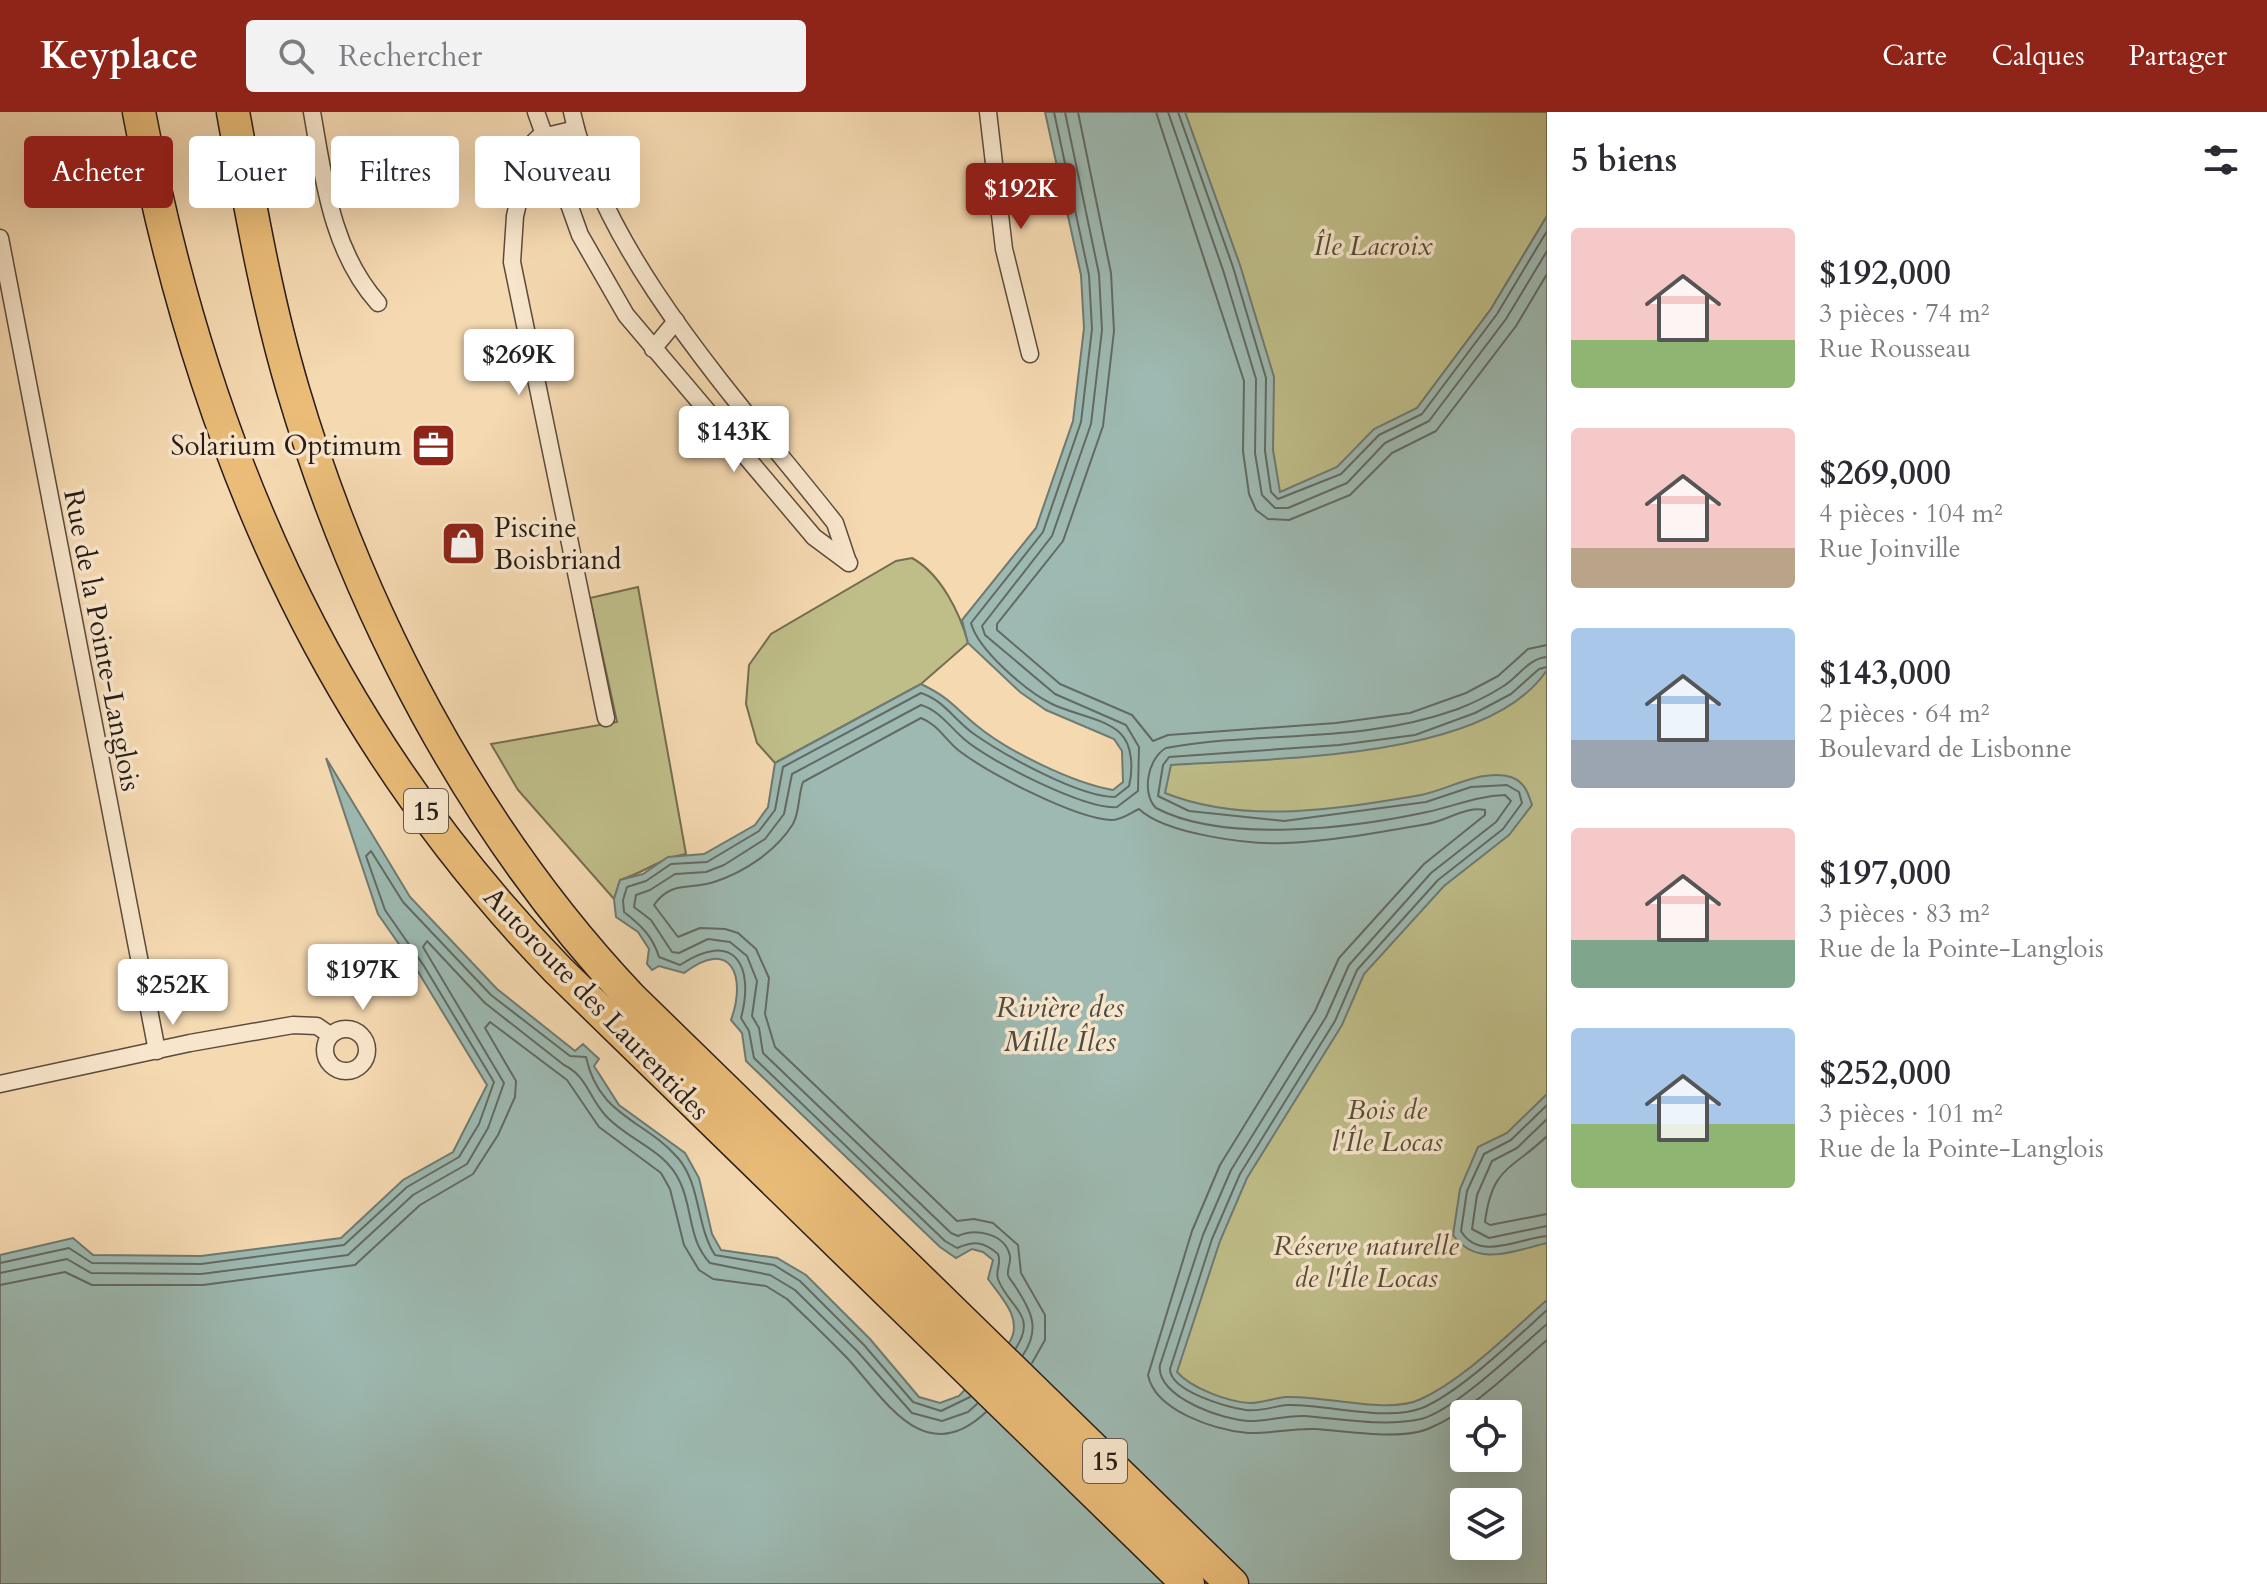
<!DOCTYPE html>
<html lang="fr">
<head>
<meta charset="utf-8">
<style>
	:root { --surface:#fff; --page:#f2f2f3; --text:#2b2b33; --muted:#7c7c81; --accent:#8f2418 }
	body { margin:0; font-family:Cardo,serif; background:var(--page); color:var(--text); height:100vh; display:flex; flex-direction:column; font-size:30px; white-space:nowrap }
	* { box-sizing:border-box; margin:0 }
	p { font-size:26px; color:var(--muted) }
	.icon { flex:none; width:44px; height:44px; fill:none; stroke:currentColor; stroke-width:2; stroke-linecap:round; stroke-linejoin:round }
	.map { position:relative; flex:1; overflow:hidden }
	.details { display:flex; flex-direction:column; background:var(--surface); width:720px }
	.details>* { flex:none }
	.banner { position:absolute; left:24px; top:24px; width:760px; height:72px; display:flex; gap:16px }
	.tools { position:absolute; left:1450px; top:1288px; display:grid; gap:16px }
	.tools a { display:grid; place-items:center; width:72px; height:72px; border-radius:8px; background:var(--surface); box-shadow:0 8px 32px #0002; font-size:40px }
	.price { position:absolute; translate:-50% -68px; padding:0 18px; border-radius:8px; background:#fff; color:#222; font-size:26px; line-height:52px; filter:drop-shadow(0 2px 4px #0008) }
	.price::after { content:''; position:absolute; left:50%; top:48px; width:24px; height:18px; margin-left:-12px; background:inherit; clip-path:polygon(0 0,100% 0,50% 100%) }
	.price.on { background:var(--accent); color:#fff }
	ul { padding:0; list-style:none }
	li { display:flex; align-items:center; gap:24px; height:200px; padding:0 24px }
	li span { display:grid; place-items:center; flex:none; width:224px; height:160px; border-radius:8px; color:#555 }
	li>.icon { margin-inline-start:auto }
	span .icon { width:96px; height:96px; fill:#fffc; stroke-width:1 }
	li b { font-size:34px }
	h2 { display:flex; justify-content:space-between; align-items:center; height:96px; padding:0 24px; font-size:34px }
	.tag { padding:0 28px; border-radius:8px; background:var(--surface); box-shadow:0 8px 32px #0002; font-size:28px; line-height:72px }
	.tag.on { background:var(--accent); color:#fff }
	header { display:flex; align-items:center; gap:48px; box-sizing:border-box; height:112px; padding:0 40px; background:var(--accent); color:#fff }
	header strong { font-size:38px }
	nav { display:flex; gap:44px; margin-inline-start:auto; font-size:28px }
	.search { width:560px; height:72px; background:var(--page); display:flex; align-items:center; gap:20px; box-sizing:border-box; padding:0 28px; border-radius:8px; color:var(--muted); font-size:30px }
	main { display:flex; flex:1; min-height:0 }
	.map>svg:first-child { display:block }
	.green { fill:#bfbe89; stroke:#746d50; stroke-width:2 }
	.water { fill:#9db9b1; stroke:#6e7a73; stroke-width:2; fill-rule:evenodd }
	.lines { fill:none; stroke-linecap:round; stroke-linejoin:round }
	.shore { stroke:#626a64; stroke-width:2 }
	.minor-casing { stroke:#5b4b3d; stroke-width:19 }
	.motorway-casing { stroke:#281c16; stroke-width:35 }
	.minor { stroke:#f8e6cc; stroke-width:16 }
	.motorway { stroke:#eabc78; stroke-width:32 }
	.labels { text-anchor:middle; stroke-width:7; stroke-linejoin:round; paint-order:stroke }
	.shield { fill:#f8e6cc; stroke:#66594d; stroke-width:2 }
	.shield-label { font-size:26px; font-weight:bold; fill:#281c16 }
	.park-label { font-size:28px; font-style:italic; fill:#554d38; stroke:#f8e6cc }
	.poi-label { font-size:28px; fill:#281c16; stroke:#f8e6cc; text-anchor:end }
	.street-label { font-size:28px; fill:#281c16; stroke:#f8e6cc }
	.water-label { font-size:30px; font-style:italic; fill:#4b4b44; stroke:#f8e6cc }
</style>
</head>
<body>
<header>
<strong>Keyplace</strong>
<div class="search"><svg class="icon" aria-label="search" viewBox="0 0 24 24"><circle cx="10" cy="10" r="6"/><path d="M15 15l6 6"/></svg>Rechercher</div>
<nav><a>Carte</a><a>Calques</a><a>Partager</a></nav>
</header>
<main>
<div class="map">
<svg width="1547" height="1472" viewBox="0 0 1547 1472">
	<rect width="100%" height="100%" fill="#f5d9b1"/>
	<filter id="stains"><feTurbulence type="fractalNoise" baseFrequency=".0025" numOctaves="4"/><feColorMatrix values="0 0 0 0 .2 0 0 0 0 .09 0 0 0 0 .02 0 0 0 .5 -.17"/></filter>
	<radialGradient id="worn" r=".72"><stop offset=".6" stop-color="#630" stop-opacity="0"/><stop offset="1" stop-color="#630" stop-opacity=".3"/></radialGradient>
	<g class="green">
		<polygon points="1160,0 1547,0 1547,104 1491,197 1417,296 1278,436"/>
		<path d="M912,446C941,462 960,501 968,531L921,572L775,651L757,631L746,592L749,553L771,522L896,449Z"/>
		<path d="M638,475L686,742C662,745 644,761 620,768L614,787L518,678L491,632L617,610L590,486Z"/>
		<polygon points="1547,484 1547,1268 1508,1302 1464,1302 1464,1345 1084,1267 1124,714 1152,597"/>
	</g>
	<g class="water">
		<path d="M1045,0H1185L1240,153L1274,265L1273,338L1280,380L1337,355L1374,317L1417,296L1491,197L1547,104V558C1487,649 1270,646 1171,653L1165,681C1245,713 1339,697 1421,683C1448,678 1482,656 1511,665C1525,670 1528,681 1532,693L1509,723L1444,774L1364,862L1342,913L1247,1066L1220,1129L1177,1260C1191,1276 1228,1290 1250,1291C1262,1291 1274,1286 1286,1285C1323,1283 1389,1303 1421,1287C1466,1266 1510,1220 1547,1188V1472H0V1143L73,1126L93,1143L201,1144L341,1126L403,1068L453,1040L487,973L417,858L378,802L326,646L410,785L497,877L575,939L583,932L599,947L594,954L619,993L685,1041L699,1066L712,1122L721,1138L777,1146L806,1163L870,1227L919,1285L940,1291L959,1284L1009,1231C1024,1208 1002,1186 988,1167L993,1148L983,1140L972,1137L956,1146L940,1135L746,949L742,921L731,908C747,864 731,825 684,861L659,854L652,858L647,852L649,837L638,820L616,805L614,787L620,768L643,762L668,745L704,742L755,713L768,695L775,651L921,572C950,586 953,594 976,613C1007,639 1073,671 1113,678L1123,670L1122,639L1114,627L1046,598L1020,580L968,531L962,508L1036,416L1073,309L1084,216L1081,163ZM1464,1302H1508V1346H1464ZM1464,1390H1508V1434H1464Z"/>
		<path d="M1547,982V1131C1513,1139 1477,1156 1453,1123L1460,1077L1478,1035L1507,1021Z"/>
	</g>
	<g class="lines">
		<g class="shore">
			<polyline points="1078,0 1111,161 1114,219 1103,314 1063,429 997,512 997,518 1060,572 1132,603 1153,629 1168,623 1336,611 1410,601 1466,581 1498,564 1528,537 1547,533"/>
			<polyline points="1156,0 1244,269 1243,339 1249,382 1256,398 1268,407 1289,408 1350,383 1392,341 1436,319 1516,214 1547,162"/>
			<polyline points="1168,0 1223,158 1256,267 1255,341 1262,383 1275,396 1288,396 1347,371 1385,331 1429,309 1506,207 1547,139"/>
			<polyline points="1178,0 1233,155 1266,266 1265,339 1271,380 1278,387 1341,362 1379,323 1422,302 1497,202 1547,119"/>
			<path d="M1547,545C1528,546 1518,566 1502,575C1488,584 1473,591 1458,597C1357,633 1266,618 1166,636C1148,646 1141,681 1156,696C1224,732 1353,716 1427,700C1455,694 1476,684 1505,683L1511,689L1496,710L1431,761L1349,853L1326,905L1231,1058L1203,1123L1160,1253C1155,1285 1225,1309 1251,1309C1269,1309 1286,1303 1305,1304C1342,1307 1385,1315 1421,1307C1454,1299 1519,1236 1547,1212"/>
			<path d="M1547,555L1539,557L1511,582L1475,601L1415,623L1339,633L1169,645L1163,653L1158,684L1189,699L1284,709L1426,690L1471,675L1507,673L1519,680L1522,691L1503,717L1438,768L1357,858L1335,909L1240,1062L1212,1127L1170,1257C1170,1279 1226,1295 1246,1298C1260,1300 1274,1294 1288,1293C1326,1292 1387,1310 1422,1296C1459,1281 1516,1226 1547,1198"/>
			<path d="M1547,993L1511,1028L1484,1042L1467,1079L1461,1119C1479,1150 1520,1126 1547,1124"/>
			<polyline points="1547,1007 1517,1036 1492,1049 1477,1083 1472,1117 1489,1126 1547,1114"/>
			<path d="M1547,1024C1512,1058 1492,1054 1485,1110L1490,1113L1547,1102"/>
			<path d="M0,1151L69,1136L92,1151L201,1152L344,1133L407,1075L459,1045L479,1012L494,970L424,854L385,798L366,744L371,739L403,790L491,883L570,944L586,945C599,1005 644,1007 678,1046C701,1073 696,1114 715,1143L774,1153L800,1169L864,1233L913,1290L941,1299L970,1285"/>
			<path d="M0,1161L67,1147L91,1161L201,1162L348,1143L413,1083L467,1052L488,1016L504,971L423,835L427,829L485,891L564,953C588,965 588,985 606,1004C629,1029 665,1037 680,1070C693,1097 688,1128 710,1151L770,1163L795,1178L857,1239L912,1301L942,1309L968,1300L977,1292"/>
			<path d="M0,1173L65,1160L92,1173H203L355,1153L420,1093L473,1062L498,1023L515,985L516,969L485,916L490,910L567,968L599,1015L661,1061L670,1077L684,1133L699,1158L713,1167L766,1174L787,1187C808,1207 829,1227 849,1248C885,1288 925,1358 986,1300"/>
			<path d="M1016,1236C1038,1202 1008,1195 998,1167C995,1159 1002,1151 998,1142C983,1129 974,1129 957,1136L945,1129L754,946L749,919L741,906C755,853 734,817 680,853L659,845C653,825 642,814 624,800L623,788L627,775L646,769L671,752L707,750L759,719L775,698L783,655L921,581C945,589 954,608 974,622C1004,643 1079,685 1115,685L1129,674C1133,658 1133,633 1120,621C1104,606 1072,602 1052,592C1026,579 978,538 971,511L1043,420L1081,310L1092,217L1089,163L1054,0"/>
			<path d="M1023,1243C1041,1217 1031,1198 1015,1174C1013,1170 1009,1167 1008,1163C1007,1157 1011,1151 1010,1144C1005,1121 975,1116 958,1124L951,1121L763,941L759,916L752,904L757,869L747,844L730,830L708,827L679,841L672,840L651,808L634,795L636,783L650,778L675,762L706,760L724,753L765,727L784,702L792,662L921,593C940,599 949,614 964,627C989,649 1086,698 1117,695L1138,679L1139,635L1126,613L1055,582L985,523L982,514L1052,424L1091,312L1102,218L1099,162L1065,0"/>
			<path d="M1032,1251L1045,1228V1203L1021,1161L1018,1133L993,1111L974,1107L957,1109L775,935L765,902L769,866L756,837L738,821L725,817L700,816L678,825L654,793C671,768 691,778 714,770C745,760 776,739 793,712C800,699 798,683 803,670L921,606C937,612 945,627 958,638C988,661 1074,706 1111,708C1122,708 1130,701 1139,697C1165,722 1250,733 1286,731C1332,729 1381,720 1427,712C1446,709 1466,694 1485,698V703L1424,752L1339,846L1315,899L1220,1053L1192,1119L1148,1263C1155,1299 1215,1318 1248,1321C1270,1322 1292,1316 1315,1317C1346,1319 1402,1329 1430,1316C1474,1297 1512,1258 1547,1228"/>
		</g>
		<defs>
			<g id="minor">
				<path d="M312,0C324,67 331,138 378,191"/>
				<polyline points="536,0 580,123 626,203 814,425 849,451"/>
				<path d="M572,0C604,147 743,294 835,411L848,450"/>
				<polyline points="988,0 1004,137 1030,242"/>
				<polyline points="576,17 538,26 532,32 515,104 512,150 606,606"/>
				<polyline points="0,126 157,939"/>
				<polyline points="653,237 676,209"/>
				<circle cx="346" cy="938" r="21"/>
				<polyline points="0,972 190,931 293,913 317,914 330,923"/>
			</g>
			<g id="motorway">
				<path d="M139,0C201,328 323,616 558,858L1188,1472"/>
				<path d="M233,0C250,93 266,187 293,278C358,498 472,718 631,886L1232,1472"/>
			</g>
		</defs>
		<use href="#minor" class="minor-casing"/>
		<use href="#motorway" class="motorway-casing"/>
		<use href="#minor" class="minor"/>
		<use href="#motorway" class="motorway"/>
	</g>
	<defs>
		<symbol id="office-square" viewBox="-11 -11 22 22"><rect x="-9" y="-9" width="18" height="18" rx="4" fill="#8f2418" stroke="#f8e6cc"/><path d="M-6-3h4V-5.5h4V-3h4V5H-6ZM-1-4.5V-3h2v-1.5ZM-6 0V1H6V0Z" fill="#fff"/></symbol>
		<symbol id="shop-square" viewBox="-11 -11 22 22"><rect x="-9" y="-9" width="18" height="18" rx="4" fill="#8f2418" stroke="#f8e6cc"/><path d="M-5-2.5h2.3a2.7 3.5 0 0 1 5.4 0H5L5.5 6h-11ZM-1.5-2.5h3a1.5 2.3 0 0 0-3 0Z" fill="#fff"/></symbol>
	</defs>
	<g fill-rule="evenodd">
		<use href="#office-square" x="408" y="308" width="51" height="51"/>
		<use href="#shop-square" x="438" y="406" width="51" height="51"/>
	</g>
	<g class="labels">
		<g class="shield">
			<rect x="404" y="677" width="44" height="44" rx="6"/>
			<rect x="1083" y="1327" width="44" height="44" rx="6"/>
		</g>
		<g class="shield-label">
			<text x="426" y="708">15</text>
			<text x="1105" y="1358">15</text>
		</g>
		<g class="park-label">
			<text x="1373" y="143">Île Lacroix</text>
			<text x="1387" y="1007">Bois de<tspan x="1387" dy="32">l'Île Locas</tspan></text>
			<text x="1366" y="1143">Réserve naturelle<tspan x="1366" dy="32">de l'Île Locas</tspan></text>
		</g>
		<g class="poi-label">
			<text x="402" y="343">Solarium Optimum</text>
			<text x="494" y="425" text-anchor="start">Piscine<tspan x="494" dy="32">Boisbriand</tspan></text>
		</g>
		<g class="street-label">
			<text transform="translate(103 528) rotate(79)" y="10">Rue de la Pointe-Langlois</text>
			<text transform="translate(597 891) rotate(46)" y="10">Autoroute des Laurentides</text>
		</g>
		<g class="water-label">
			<text x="1060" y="905">Rivière des<tspan x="1060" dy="34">Mille Îles</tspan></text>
		</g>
	</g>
	<rect width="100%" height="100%" filter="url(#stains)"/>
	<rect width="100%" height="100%" fill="url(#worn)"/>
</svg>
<div class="tools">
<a><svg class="icon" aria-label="locate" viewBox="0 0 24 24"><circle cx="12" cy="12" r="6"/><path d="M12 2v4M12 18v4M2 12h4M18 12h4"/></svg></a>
<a><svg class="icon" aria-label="layers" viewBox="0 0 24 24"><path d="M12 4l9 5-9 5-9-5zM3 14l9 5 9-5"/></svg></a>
</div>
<b class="price on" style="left:1021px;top:119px">$192K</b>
<b class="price" style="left:519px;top:285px">$269K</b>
<b class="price" style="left:734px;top:362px">$143K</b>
<b class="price" style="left:363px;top:900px">$197K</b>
<b class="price" style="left:173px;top:915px">$252K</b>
<div class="banner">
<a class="tag on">Acheter</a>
<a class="tag">Louer</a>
<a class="tag">Filtres</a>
<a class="tag">Nouveau</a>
</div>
</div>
<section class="details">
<h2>5 biens<svg class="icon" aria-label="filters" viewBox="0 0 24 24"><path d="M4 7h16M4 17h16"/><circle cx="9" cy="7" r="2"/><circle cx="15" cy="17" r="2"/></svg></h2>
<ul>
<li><span style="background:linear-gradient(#f6c9c9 70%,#8fb573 0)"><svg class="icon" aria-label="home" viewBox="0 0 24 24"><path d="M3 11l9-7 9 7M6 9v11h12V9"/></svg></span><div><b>$192,000</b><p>3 pièces · 74 m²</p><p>Rue Rousseau</p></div></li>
<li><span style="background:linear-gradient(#f6c9c9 75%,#b9a48a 0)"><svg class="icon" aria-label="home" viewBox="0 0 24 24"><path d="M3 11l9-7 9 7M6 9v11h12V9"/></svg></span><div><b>$269,000</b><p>4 pièces · 104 m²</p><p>Rue Joinville</p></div></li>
<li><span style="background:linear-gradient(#a9c7e8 70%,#9aa5b1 0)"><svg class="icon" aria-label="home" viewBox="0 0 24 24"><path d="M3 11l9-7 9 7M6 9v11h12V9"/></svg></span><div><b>$143,000</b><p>2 pièces · 64 m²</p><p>Boulevard de Lisbonne</p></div></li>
<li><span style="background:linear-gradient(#f6c9c9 70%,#7fa58c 0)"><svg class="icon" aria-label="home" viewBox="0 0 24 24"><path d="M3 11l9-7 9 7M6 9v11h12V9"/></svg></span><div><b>$197,000</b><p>3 pièces · 83 m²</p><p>Rue de la Pointe-Langlois</p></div></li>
<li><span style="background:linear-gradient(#a9c7e8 60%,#8fb573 0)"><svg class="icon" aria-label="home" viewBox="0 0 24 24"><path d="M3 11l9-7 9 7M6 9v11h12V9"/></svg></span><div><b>$252,000</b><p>3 pièces · 101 m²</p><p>Rue de la Pointe-Langlois</p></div></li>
</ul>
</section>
</main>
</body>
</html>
